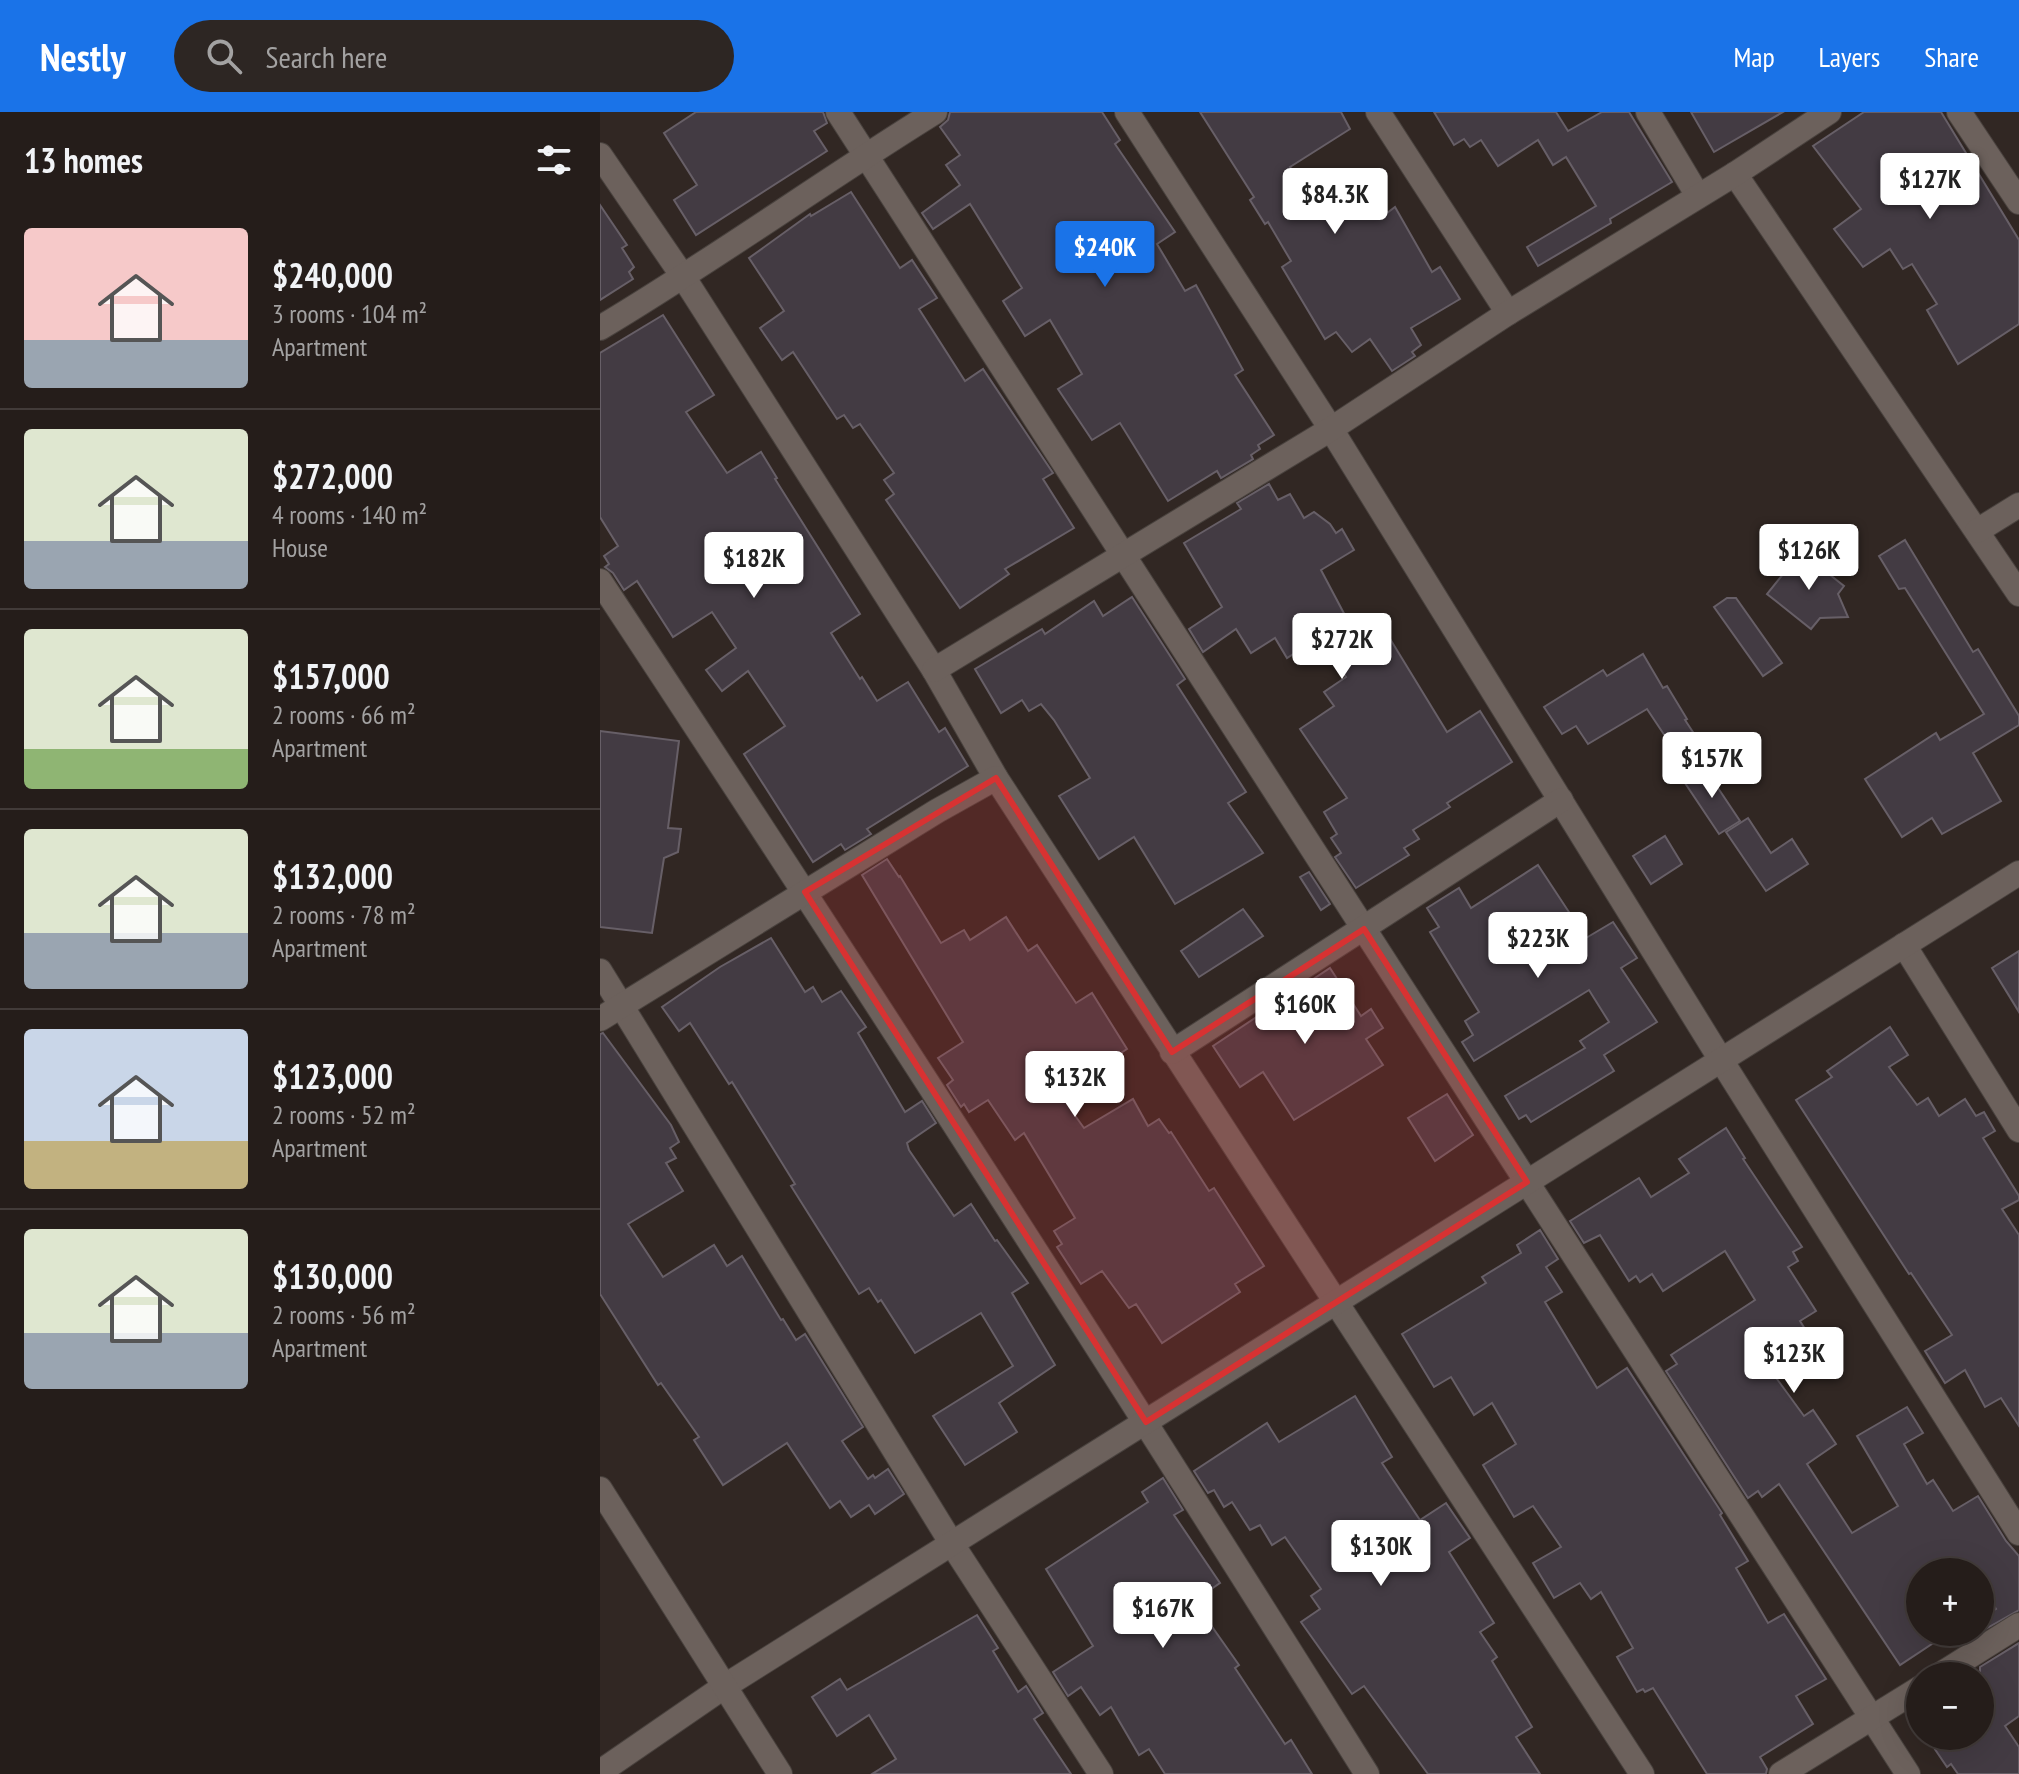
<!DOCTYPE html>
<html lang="en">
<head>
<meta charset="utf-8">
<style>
	:root { --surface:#251d1a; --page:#2d2623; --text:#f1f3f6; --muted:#a3a2a2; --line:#423b39; --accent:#1a73e8 }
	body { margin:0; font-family:"PT Sans Narrow",sans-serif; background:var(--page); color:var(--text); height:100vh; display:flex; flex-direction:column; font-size:30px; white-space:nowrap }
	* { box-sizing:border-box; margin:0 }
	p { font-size:26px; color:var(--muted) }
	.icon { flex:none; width:44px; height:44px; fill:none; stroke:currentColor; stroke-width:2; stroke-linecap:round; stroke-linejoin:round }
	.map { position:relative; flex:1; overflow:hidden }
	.drawer { display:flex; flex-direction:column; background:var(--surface); width:600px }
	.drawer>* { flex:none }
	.buttons { position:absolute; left:1306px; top:1446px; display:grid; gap:16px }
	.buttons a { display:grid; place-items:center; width:88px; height:88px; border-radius:50%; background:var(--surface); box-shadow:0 8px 32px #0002,0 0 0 2px var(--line); font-size:40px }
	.price { position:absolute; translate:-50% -68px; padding:0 18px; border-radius:8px; background:#fff; color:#222; font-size:26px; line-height:52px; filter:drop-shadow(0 2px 4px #0008) }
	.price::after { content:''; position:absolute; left:50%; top:48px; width:24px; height:18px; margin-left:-12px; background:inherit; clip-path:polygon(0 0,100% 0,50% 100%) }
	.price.selected { background:var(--accent); color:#fff }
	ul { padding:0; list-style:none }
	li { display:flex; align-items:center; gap:24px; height:200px; padding:0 24px }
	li+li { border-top:2px solid var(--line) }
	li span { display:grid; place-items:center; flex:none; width:224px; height:160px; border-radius:8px; color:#555 }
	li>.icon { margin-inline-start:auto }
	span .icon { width:96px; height:96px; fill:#fffc; stroke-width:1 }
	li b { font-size:34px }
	h2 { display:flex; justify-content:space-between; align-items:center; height:96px; padding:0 24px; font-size:34px }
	header { display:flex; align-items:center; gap:48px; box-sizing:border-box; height:112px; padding:0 40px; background:var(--accent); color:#fff }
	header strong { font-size:38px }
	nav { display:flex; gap:44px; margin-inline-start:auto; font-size:28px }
	.search { width:560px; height:72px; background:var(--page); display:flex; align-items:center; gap:20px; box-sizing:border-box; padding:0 28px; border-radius:44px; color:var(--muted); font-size:30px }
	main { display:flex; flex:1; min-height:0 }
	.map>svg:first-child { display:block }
	.building { fill:#433b43; stroke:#675f67; stroke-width:2 }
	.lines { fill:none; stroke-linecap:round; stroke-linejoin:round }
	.street-casing { stroke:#49423e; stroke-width:26 }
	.secondary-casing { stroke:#49423e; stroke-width:26 }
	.street { stroke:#6c615c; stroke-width:24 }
	.secondary { stroke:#6c615c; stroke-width:24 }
	.marked { fill:#d83232; fill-opacity:0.2; stroke:#d83232; stroke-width:6; stroke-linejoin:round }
</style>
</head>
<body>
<header>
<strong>Nestly</strong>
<div class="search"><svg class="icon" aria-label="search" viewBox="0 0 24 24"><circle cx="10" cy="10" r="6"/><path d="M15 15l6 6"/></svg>Search here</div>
<nav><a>Map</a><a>Layers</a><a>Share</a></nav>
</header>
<main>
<section class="drawer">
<h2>13 homes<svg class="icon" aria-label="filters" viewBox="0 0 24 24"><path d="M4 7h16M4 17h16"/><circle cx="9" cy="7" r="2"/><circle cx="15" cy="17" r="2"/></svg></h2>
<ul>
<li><span style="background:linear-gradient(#f6c9c9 70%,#9aa5b1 0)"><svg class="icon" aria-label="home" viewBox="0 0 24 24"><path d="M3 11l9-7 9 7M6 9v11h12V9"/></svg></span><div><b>$240,000</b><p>3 rooms · 104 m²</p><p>Apartment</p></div></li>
<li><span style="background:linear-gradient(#dfe7d0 70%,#9aa5b1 0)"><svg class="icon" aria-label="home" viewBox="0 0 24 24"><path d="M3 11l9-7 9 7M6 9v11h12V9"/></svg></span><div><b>$272,000</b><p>4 rooms · 140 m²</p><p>House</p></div></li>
<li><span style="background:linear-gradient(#dfe7d0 75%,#8fb573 0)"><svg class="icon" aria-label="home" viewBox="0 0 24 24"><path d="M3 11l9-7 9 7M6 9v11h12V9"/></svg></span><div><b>$157,000</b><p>2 rooms · 66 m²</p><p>Apartment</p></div></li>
<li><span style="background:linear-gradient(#dfe7d0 65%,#9aa5b1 0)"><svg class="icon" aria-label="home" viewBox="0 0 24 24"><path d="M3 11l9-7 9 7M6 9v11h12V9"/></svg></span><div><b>$132,000</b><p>2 rooms · 78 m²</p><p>Apartment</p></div></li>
<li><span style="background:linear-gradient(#c9d6e8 70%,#c2b280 0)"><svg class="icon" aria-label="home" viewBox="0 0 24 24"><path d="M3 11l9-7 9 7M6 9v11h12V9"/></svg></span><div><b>$123,000</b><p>2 rooms · 52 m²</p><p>Apartment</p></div></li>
<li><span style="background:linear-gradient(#dfe7d0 65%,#9aa5b1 0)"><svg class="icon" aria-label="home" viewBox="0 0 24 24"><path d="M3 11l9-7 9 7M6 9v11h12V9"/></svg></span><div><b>$130,000</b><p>2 rooms · 56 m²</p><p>Apartment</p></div></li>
</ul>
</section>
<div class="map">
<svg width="1419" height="1662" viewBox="0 0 1419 1662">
	<rect width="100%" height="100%" fill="#312723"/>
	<g class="building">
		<polygon points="96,0 223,0 227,11 214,19 227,39 96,123 74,88 97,73 64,21"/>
		<polygon points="350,0 502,0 520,28 515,32 575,120 557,132 585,179 596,173 643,258 635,263 674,323 658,333 660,337 651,343 653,347 621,366 617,359 568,389 520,311 492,328 458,277 482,262 450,208 425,224 403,189 422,176 370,92 333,117 322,101 360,73 346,53 360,43 340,15 348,8"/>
		<polygon points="600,0 741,0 750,17 690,55 721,105 770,74 787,101 795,95 832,160 840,155 860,187 811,216 821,233 812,240 815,244 792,259 770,227 752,240 736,220 725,227 682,155 691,149 668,110 665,112 650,88 654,85"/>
		<polygon points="834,0 956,0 968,19 1002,0 1029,0 1072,70 1010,107 1011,111 938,154 927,135 996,94 966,45 953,53 938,28 898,54 881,28 870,35 864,27 854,33"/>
		<polygon points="1091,0 1183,0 1114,40"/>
		<polygon points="1264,0 1341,0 1419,128 1419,212 1358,252 1327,198 1337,192 1312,152 1303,157 1290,137 1263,155 1234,117 1261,97 1213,34"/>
		<polygon points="251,80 300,156 312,148 337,186 319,197 365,269 383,257 453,361 443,367 474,416 405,457 409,462 360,496 286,388 294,382 284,368 294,361 260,312 253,316 244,303 237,307 193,240 182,248 160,216 184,199 149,146 210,102 211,104"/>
		<polygon points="0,93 27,133 22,136 34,155 29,160 33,167 0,188"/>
		<polygon points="63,203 114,283 86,300 127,361 161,340 177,366 175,367 260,502 231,521 260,567 262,565 277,589 308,570 339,620 345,616 368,654 267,717 271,722 245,738 241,732 213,750 144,642 185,614 148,559 122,579 106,558 136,536 112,500 73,525 37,469 24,478 13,461 5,455 9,452 4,444 18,434 0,405 0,241"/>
		<polygon points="669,372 678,388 690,382 704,406 714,400 730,412 736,421 742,417 754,438 721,458 757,526 781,512 847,620 880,599 912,650 847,691 850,695 813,718 819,727 804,736 809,743 756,776 735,745 741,741 731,726 737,722 724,700 747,686 700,617 734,594 724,580 746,565 720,525 687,546 675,526 651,541 636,517 603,540 589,517 622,495 584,431 641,397 637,391"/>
		<polygon points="1305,428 1373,540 1378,537 1419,604 1419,613 1373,641 1401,689 1342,722 1332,706 1302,725 1265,667 1336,621 1340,628 1384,602 1305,476 1299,477 1279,444"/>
		<polygon points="1201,440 1244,474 1238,482 1248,505 1220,506 1211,517 1167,482"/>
		<polygon points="532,485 585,567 577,573 646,680 628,691 663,741 575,792 534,725 499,747 459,684 490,666 454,608 441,592 429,599 422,588 401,601 375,557 442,517 445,522 494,489 503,504"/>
		<polygon points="1127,486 1136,486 1182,551 1163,564 1114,495"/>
		<polygon points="1043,542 1063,576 1067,574 1087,607 1085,608 1110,646 1089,660 1047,597 988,632 976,614 962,622 944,595 1003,558 1007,564"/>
		<polygon points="0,619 79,629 68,716 81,717 78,740 64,746 52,821 0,815"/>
		<polygon points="1104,655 1140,709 1119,722 1083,668"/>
		<polygon points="1148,706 1171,741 1192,727 1208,752 1166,779 1126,720"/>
		<polygon points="1065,724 1082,752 1051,772 1033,744"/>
		<polygon points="287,747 299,765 300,764 341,831 364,818 370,828 406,805 428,839 437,833 476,891 492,881 527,937 498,956 506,968 471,998 484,1016 533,987 548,1014 559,1007 569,1021 571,1020 609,1079 614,1076 664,1154 635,1172 640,1180 562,1231 536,1192 529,1196 502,1159 481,1172 457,1135 462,1132 454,1119 475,1106 424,1021 415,1028 388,988 369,1000 364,992 361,995 347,973 353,968 338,946 363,930 262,763"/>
		<polygon points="938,753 986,826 1013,810 1037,846 1021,856 1057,910 1004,943 1014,959 931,1010 926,1003 919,1007 905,984 985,936 980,929 1009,910 989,878 874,949 862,930 873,923 865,909 879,900 830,820 839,815 827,796 859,776 871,796"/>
		<polygon points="709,760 730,792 721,798 700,765"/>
		<polygon points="643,797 663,824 599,865 581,839"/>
		<polygon points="171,826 205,880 213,875 222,890 241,879 266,915 258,921 305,1000 322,989 336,1011 307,1031 309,1038 354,1104 371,1092 395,1129 397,1128 428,1171 412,1181 455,1253 399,1291 417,1320 365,1353 333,1304 413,1254 381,1201 315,1241 281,1188 278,1190 269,1176 259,1182 191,1074 195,1072 132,970 129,972 90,911 79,919 62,895 120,855"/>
		<polygon points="1419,839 1419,900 1392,856"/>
		<polygon points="730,856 761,904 771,897 783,916 766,927 783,953 694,1008 663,960 640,975 613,934"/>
		<polygon points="1290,915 1308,943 1289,955 1317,993 1328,986 1339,1004 1365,987 1376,1004 1384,1000 1395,1019 1383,1026 1419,1084 1419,1088 1402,1097 1419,1123 1419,1314 1401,1286 1385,1295 1365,1258 1345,1271 1325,1239 1352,1223 1311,1161 1309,1162 1196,988 1232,965 1227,959"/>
		<polygon points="3,921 71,1013 79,1030 70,1036 76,1046 66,1051 83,1079 28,1112 63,1165 114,1133 127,1154 142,1144 181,1208 183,1207 196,1228 205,1222 263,1315 242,1329 268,1367 273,1363 275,1366 288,1357 304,1382 275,1402 269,1393 251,1405 240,1389 230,1396 187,1331 123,1373 94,1328 99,1325 61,1271 58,1273 0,1182 0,922"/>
		<polygon points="847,982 873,1023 835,1049 808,1006"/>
		<polygon points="1126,1016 1145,1046 1143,1047 1202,1135 1193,1140 1198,1149 1188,1155 1216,1199 1200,1209 1210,1225 1166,1252 1204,1304 1213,1298 1236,1332 1207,1352 1252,1421 1298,1394 1257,1324 1307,1295 1323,1321 1304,1332 1327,1372 1333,1368 1353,1399 1378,1384 1406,1429 1419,1444 1419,1498 1380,1520 1380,1506 1396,1497 1380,1472 1380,1460 1320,1460 1320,1520 1350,1520 1300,1553 1179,1372 1162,1385 1158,1379 1148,1386 1066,1259 1077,1252 1071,1243 1155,1188 1125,1139 1063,1179 1052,1162 1040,1170 1036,1164 1029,1169 1000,1123 984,1131 970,1109 1039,1066 1051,1085 1089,1061 1079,1047"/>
		<polygon points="940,1118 958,1147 946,1155 962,1180 945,1190 997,1276 1027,1256 1122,1401 1120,1403 1148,1449 1136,1456 1168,1511 1184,1502 1226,1567 1196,1584 1213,1612 1160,1645 1167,1657 1166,1662 1107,1662 1053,1576 1045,1580 1043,1577 1037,1580 1017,1545 1033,1536 1001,1480 991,1487 980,1471 954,1486 933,1451 961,1435 933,1394 914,1405 883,1353 916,1332 892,1291 874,1303 851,1265 834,1275 802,1222 886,1171 882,1165 921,1141 917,1133"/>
		<polygon points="755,1284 792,1345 782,1351 820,1408 846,1391 870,1426 849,1440 894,1511 880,1520 897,1545 892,1549 932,1615 916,1625 940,1662 828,1662 764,1574 752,1582 701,1510 720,1497 711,1484 721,1477 685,1425 672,1433 660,1413 650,1418 632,1390 624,1395 614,1378 608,1381 594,1359 667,1311 679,1330"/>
		<polygon points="563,1366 583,1398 574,1403 620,1471 594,1489 639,1553 635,1556 685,1632 691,1628 712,1662 565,1662 549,1637 539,1643 511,1595 500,1603 481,1575 468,1584 453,1560 493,1534 446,1457 548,1390 542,1380"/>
		<polygon points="377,1503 398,1536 393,1539 418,1580 426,1574 443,1601 434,1607 471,1662 272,1662 296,1647 269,1603 237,1624 212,1585 240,1567 247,1578"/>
		<polygon points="1419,1531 1419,1604 1405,1614 1419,1635 1419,1662 1358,1662 1351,1652 1347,1655 1326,1624 1380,1624 1380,1555"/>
	</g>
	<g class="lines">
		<defs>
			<g id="street">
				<polyline points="238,0 1308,1662"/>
				<polyline points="527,0 731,317 1121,948 1419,1421"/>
				<polyline points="778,0 908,201"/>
				<polyline points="1048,0 1098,84"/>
				<polyline points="1359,0 1419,90"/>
				<polyline points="0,43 84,166 334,558 396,666 1042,1662"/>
				<polyline points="1135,62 1419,482"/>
				<path d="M0,216C114,148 222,70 335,0"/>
				<polyline points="1377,419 1419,393"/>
				<path d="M0,469C260,863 516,1261 767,1662"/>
				<polyline points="334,558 731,317 908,201 1135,62 1229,0"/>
				<polyline points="1304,833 1419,1018"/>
				<polyline points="0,859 352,1432 501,1662"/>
				<polyline points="0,907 337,699 396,666"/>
				<polyline points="572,940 961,688"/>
				<polyline points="1338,1564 1419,1513"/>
				<polyline points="0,1660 125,1574 1419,761"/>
				<polyline points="1181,1662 1320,1576"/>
			</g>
			<polyline id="secondary" points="0,1377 180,1662"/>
		</defs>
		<use href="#street" class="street-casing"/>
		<use href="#secondary" class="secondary-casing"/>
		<use href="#street" class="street"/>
		<use href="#secondary" class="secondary"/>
	</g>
	<path class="marked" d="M396,666L572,940L764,817L927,1070L546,1310L205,780Z"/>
</svg>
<div class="buttons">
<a>+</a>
<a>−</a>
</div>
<b class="price" style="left:1330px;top:109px">$127K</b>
<b class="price" style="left:735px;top:124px">$84.3K</b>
<b class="price selected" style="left:505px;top:177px">$240K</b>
<b class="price" style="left:1209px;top:480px">$126K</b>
<b class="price" style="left:154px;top:488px">$182K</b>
<b class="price" style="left:742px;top:569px">$272K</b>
<b class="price" style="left:1112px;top:688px">$157K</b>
<b class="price" style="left:938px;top:868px">$223K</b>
<b class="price" style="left:705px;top:934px">$160K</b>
<b class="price" style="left:475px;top:1007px">$132K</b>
<b class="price" style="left:1194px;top:1283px">$123K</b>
<b class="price" style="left:781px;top:1476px">$130K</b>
<b class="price" style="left:563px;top:1538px">$167K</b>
</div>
</main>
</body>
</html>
